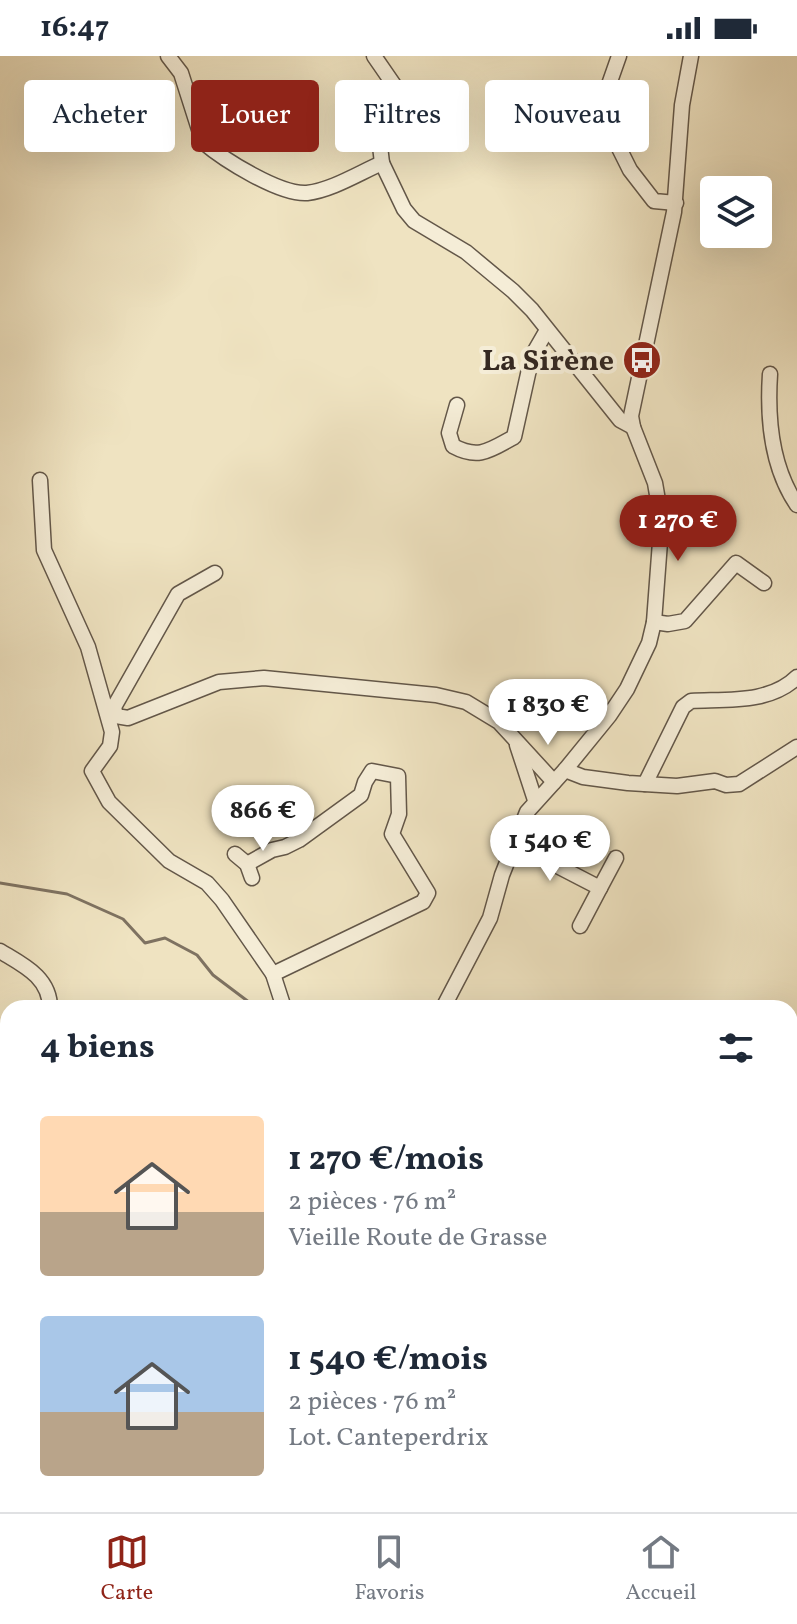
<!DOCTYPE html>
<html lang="fr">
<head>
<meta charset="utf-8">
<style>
	:root { --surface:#fff; --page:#f6f6f7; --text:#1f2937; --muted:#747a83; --line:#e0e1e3; --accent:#8f2418 }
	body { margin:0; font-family:Vollkorn,serif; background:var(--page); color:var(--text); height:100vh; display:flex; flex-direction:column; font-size:30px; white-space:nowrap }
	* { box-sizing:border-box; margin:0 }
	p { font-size:26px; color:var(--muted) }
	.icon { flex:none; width:44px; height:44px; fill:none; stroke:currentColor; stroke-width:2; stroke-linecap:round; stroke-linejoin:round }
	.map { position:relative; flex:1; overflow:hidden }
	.drawer { position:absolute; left:0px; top:944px; width:798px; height:512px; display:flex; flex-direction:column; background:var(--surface); border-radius:24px 24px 0 0; box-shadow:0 8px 32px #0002 }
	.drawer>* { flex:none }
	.top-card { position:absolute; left:24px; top:24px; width:750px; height:72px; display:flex; gap:16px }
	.buttons { position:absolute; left:700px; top:120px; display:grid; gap:16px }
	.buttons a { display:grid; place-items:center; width:72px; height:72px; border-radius:8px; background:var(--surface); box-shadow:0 8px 32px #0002; font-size:40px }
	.price { position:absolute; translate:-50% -68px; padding:0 18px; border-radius:28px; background:#fff; color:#222; font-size:26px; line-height:52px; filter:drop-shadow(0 2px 4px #0008) }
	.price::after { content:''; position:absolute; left:50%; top:48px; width:24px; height:18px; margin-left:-12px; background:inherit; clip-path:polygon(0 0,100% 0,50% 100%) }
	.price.active { background:var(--accent); color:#fff }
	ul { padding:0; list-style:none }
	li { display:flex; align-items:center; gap:24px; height:200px; padding:0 40px }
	li span { display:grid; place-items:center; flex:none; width:224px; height:160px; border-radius:8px; color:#555 }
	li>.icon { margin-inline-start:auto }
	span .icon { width:96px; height:96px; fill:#fffc; stroke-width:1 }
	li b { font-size:34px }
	h2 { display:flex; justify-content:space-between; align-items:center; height:96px; padding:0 40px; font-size:34px }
	.chip { padding:0 28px; border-radius:8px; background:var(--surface); box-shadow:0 8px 32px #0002; font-size:28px; line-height:72px }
	.chip.active { background:var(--accent); color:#fff }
	.status { display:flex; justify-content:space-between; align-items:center; height:56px; padding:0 40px; background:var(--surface); direction:ltr }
	.status svg { height:22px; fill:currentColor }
	.dock { display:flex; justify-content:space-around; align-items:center; height:112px; border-top:2px solid var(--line); background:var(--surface); font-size:22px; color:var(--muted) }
	.dock a { display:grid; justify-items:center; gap:4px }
	.dock .active { color:var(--accent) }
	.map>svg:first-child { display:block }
	.green { fill:#cfc3a6; stroke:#827664; stroke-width:2 }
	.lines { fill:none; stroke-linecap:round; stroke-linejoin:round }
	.stream { stroke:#7e7261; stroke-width:3 }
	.minor-casing { stroke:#635749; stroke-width:17 }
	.major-casing { stroke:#342821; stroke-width:21 }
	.minor { stroke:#f5edd7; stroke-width:14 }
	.major { stroke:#efe3c1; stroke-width:18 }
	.labels { text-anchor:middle; stroke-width:8; stroke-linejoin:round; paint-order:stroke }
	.poi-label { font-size:30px; font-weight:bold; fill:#342821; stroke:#f5edd7; text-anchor:end }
</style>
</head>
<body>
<div class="status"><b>16:47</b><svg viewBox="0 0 49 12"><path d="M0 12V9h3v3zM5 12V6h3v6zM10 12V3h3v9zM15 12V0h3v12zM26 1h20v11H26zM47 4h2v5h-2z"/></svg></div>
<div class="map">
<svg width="797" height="1456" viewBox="0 0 797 1456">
	<rect width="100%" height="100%" fill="#efe3c1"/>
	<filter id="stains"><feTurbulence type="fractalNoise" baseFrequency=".0025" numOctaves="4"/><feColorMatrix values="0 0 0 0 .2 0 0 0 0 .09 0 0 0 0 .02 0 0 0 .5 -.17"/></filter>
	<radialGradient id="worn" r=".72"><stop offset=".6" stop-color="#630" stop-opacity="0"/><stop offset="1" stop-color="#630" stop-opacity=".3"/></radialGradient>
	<polygon class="green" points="245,1448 361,1448 338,1453 338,1456 248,1456"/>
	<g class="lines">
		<g class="stream">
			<polyline points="0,827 67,838 123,863 145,887 165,882 197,899 213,919 257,952"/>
			<polyline points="550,1448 550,1456"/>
		</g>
		<defs>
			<g id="minor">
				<path d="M168,0L181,17L203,86C224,104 280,139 307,137C332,134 359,117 382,107L404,153L414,165L466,196L513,235L532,254L620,364L633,371"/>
				<polyline points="374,0 394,29 394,41 380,90 382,107"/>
				<polyline points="619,0 600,54 630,114 654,145 676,147"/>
				<path d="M770,318C767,363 771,411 797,449"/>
				<path d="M457,349L449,377L453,390C479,404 490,394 514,381L532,300L547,274"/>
				<polyline points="40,424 44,494 88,591 112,676 110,690 92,715 109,746 169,805 207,827 222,844 273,918 284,952"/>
				<polyline points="215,517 178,538 114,651 116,660 128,662 219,626 264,622 436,639 466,646 499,666 554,726"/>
				<polyline points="654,566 668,568 685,565 736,507 764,527"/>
				<polyline points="517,689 535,744"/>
				<polyline points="565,714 583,721 628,727 677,730 715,725 726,729 739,728 797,691"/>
				<path d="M645,728L683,651L691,645C726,643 770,648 797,621"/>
				<polyline points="513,787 600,832 580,870"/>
				<polyline points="235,798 247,808 252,822"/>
				<polyline points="247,808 272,794 285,791 299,784 361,739 365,726 372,715 398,720 399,758 392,778 428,837 423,846 273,918"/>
				<polyline points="600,832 616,802"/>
				<path d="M0,895C23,909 50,921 50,952"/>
				<polyline points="443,952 490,862 502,819 527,756 565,714 609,660 627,633 649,587 654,566 660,486 660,456 655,427 633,371 631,360 674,156 682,49 691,0"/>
				<polyline points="0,1044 8,1023"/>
				<polyline points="0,1102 8,1103"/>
				<polyline points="0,1274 8,1271"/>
				<polyline points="0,1336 8,1330"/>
				<polyline points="0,1386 8,1388"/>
				<polyline points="204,1456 210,1448"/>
			</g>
			<g id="major">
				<polyline points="790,1327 797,1318"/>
				<polyline points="633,1456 648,1448"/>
			</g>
		</defs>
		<use href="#minor" class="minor-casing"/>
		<use href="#major" class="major-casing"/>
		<use href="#minor" class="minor"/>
		<use href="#major" class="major"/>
	</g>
	<defs>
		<symbol id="bus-disc" viewBox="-11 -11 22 22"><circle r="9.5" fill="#8f2418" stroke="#f5edd7"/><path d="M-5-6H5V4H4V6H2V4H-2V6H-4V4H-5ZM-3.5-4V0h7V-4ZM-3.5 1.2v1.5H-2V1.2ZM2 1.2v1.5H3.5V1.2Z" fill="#fff"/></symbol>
	</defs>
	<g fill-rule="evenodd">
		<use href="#bus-disc" x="620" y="282" width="44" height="44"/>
	</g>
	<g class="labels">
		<g class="poi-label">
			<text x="614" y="314">La Sirène</text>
		</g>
	</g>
	<rect width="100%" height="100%" filter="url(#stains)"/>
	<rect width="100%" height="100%" fill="url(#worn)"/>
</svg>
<div class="buttons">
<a><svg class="icon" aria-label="layers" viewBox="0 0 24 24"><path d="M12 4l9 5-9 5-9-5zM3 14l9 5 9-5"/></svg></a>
</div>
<b class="price active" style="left:678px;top:507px">1 270 €</b>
<b class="price" style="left:548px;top:691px">1 830 €</b>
<b class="price" style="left:263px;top:797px">866 €</b>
<b class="price" style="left:550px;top:827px">1 540 €</b>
<div class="top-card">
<a class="chip">Acheter</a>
<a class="chip active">Louer</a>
<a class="chip">Filtres</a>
<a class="chip">Nouveau</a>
</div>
<section class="drawer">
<h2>4 biens<svg class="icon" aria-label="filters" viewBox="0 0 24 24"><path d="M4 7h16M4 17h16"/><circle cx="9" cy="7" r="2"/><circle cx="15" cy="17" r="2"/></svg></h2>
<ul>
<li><span style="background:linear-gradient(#ffd9b3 60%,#b9a48a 0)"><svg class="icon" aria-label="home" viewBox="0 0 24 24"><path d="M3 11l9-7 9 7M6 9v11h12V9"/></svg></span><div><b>1 270 €/mois</b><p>2 pièces · 76 m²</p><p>Vieille Route de Grasse</p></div></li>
<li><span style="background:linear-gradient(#a9c7e8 60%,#b9a48a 0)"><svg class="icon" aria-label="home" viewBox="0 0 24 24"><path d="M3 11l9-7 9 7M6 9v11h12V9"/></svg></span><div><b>1 540 €/mois</b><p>2 pièces · 76 m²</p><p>Lot. Canteperdrix</p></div></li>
</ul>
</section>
</div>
<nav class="dock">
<a class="active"><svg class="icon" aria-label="map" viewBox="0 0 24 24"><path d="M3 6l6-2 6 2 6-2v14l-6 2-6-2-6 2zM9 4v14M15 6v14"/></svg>Carte</a>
<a><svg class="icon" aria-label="saved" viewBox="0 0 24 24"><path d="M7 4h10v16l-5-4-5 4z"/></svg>Favoris</a>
<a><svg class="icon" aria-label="home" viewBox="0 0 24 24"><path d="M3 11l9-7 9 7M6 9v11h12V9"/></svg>Accueil</a>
</nav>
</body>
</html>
